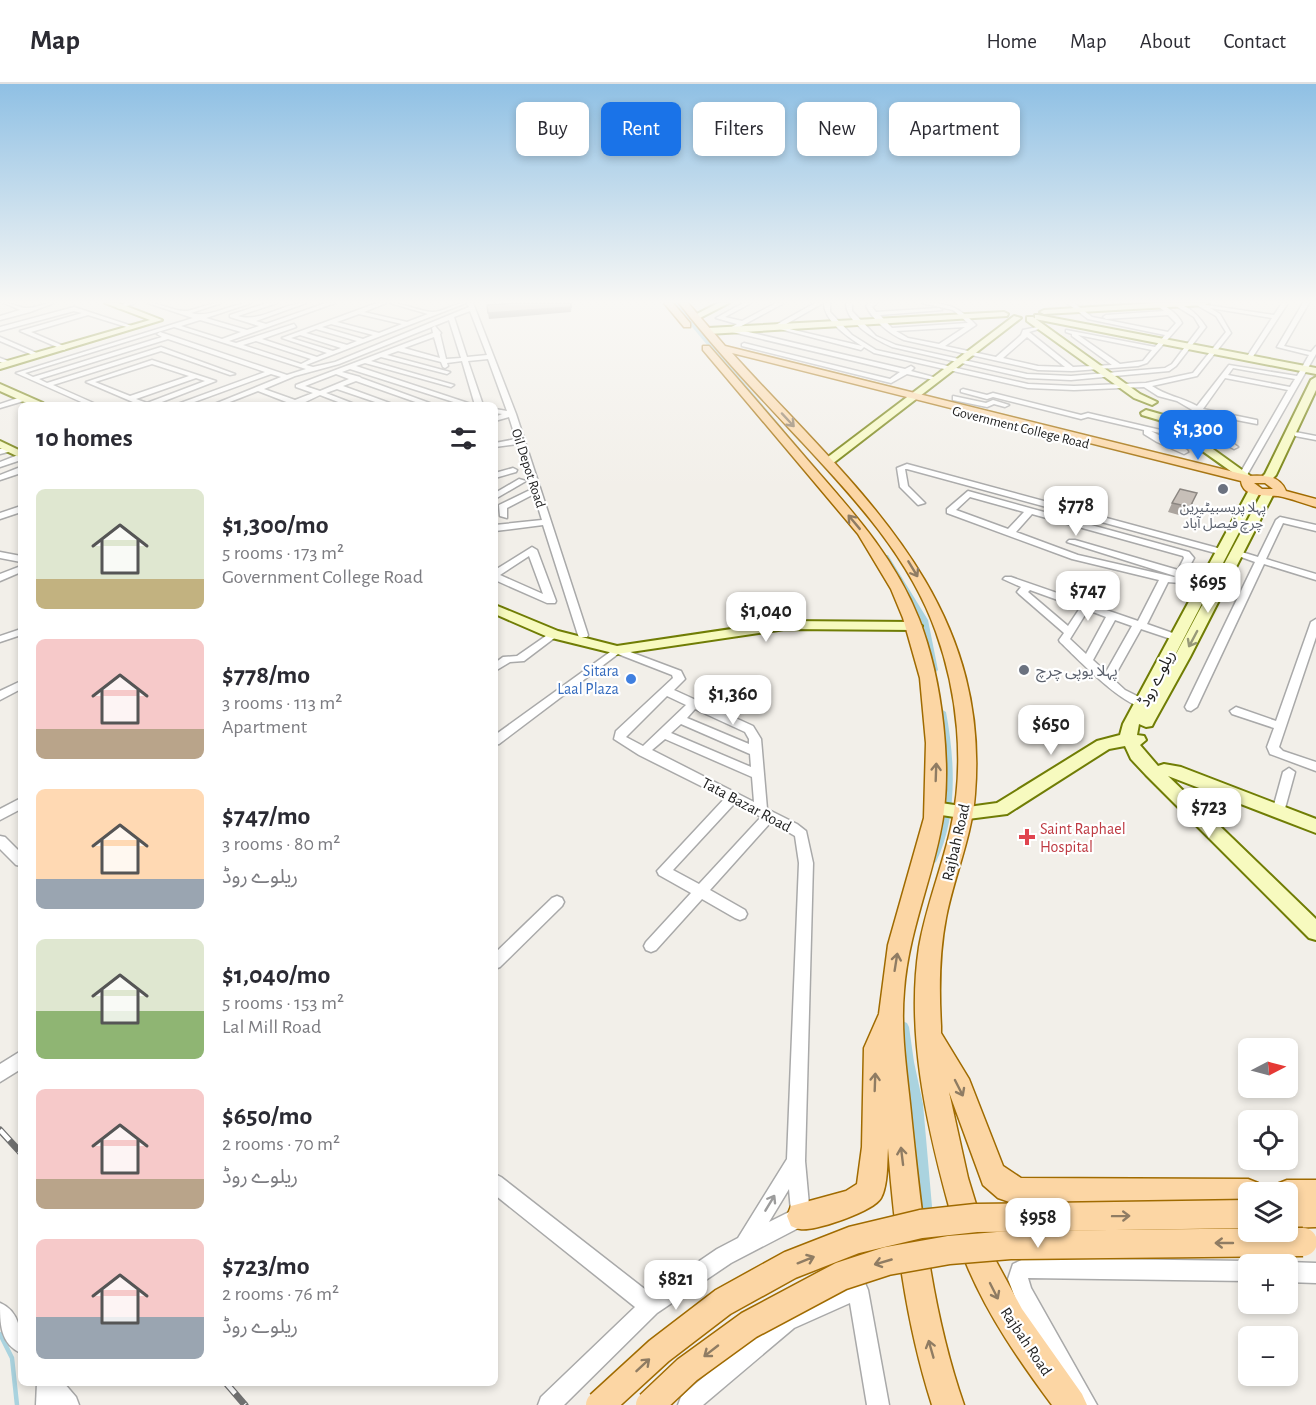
<!DOCTYPE html>
<html lang="en">
<head>
<meta charset="utf-8">
<style>
	:root { --surface:#fff; --page:#f7f7f7; --text:#2b2b33; --muted:#7c7c81; --line:#e1e1e2; --accent:#1a73e8 }
	body { margin:0; font-family:"Alegreya Sans","Noto Sans Arabic",sans-serif; background:var(--page); color:var(--text); height:100vh; display:flex; flex-direction:column; font-size:22px; white-space:nowrap }
	* { box-sizing:border-box; margin:0 }
	p { font-size:20px; color:var(--muted) }
	.icon { flex:none; width:33px; height:33px; fill:none; stroke:currentColor; stroke-width:2; stroke-linecap:round; stroke-linejoin:round }
	.map { position:relative; flex:1; overflow:hidden }
	.sheet { position:absolute; left:18px; top:318px; width:480px; height:984px; display:flex; flex-direction:column; background:var(--surface); border-radius:9px; box-shadow:0 3px 9px #0003 }
	.sheet>* { flex:none }
	.top-card { position:absolute; left:516px; top:18px; width:570px; height:54px; display:flex; gap:12px }
	.needle { width:39px; rotate:84deg }
	.fabs { position:absolute; left:1238px; top:954px; display:grid; gap:12px }
	.fabs a { display:grid; place-items:center; width:60px; height:60px; border-radius:9px; background:var(--surface); box-shadow:0 3px 9px #0003; font-size:30px }
	.price { position:absolute; translate:-50% -51px; padding:0 14px; border-radius:12px; background:#fff; color:#222; font-size:20px; line-height:39px; filter:drop-shadow(0 2px 3px #0008) }
	.price::after { content:''; position:absolute; left:50%; top:36px; width:18px; height:14px; margin-left:-9px; background:inherit; clip-path:polygon(0 0,100% 0,50% 100%) }
	.price.on { background:var(--accent); color:#fff }
	ul { padding:0; list-style:none }
	li { display:flex; align-items:center; gap:18px; height:150px; padding:0 18px }
	li span { display:grid; place-items:center; flex:none; width:168px; height:120px; border-radius:9px; color:#555 }
	li>.icon { margin-inline-start:auto }
	span .icon { width:72px; height:72px; fill:#fffc; stroke-width:1 }
	li b { font-size:26px }
	h2 { display:flex; justify-content:space-between; align-items:center; height:72px; padding:0 18px; font-size:26px }
	.chip { padding:0 21px; border-radius:9px; background:var(--surface); box-shadow:0 3px 9px #0003; font-size:21px; line-height:54px }
	.chip.on { background:var(--accent); color:#fff }
	header { display:flex; align-items:center; gap:36px; box-sizing:border-box; height:84px; padding:0 30px; background:var(--surface); border-bottom:2px solid var(--line) }
	header strong { font-size:28px }
	nav { display:flex; gap:33px; margin-inline-start:auto; font-size:21px }
	.map>svg:first-child { display:block }
	.lines { fill:none; stroke-linecap:round; stroke-linejoin:round }
	.stream { stroke:#aad3df; stroke-width:4.5 }
	.canal { fill:#aad3df; fill-rule:evenodd }
	.street-casing { stroke:#a9a9a9; stroke-width:3 }
	.secondary-casing { stroke:#707d05; stroke-width:4 }
	.primary-casing { stroke:#a06b00; stroke-width:3 }
	.street { fill:#fff; fill-rule:evenodd }
	.secondary { fill:#f7fabf; fill-rule:evenodd }
	.primary { fill:#fcd6a4; fill-rule:evenodd }
	.rail-casing { stroke:#707070; stroke-width:7 }
	.rail { stroke:#fff; stroke-width:4.5; stroke-dasharray:14; stroke-linecap:butt }
	.primary-bridge-casing { stroke:#a06b00; stroke-width:31; stroke-linecap:butt }
	.primary-bridge { stroke:#fcd6a4; stroke-width:28 }
	.wall { fill:#aba49e }
	.shaded-wall { fill:#8b8681 }
	.building { fill:#c7bfb8; stroke:#8b8681; stroke-width:1.5 }
	.oneway { stroke:#8f7c63 }
	.oneway2 { stroke:#979978 }
	.oneway3 { stroke:#9c9c9c }
	.worship-dot { fill:#6b7280; stroke:#fff; stroke-width:2 }
	.shop-dot { fill:#3f7fe0; stroke:#fff; stroke-width:2 }
	.health-dot { fill:#e0444e; stroke:#fff; stroke-width:2 }
	.labels { text-anchor:middle; stroke-width:4.5; stroke-linejoin:round; paint-order:stroke }
	.far-street-label { font-size:14px; fill:#222; stroke:#fff }
	.far-worship-label { font-size:14px; fill:#5b616d; stroke:#fff }
	.shop-label { font-size:16px; fill:#366cbe; stroke:#fff; text-anchor:end }
	.worship-label { font-size:16px; fill:#5b616d; stroke:#fff; text-anchor:start }
	.street-label { font-size:16px; fill:#222; stroke:#fff }
	.health-label { font-size:16px; fill:#be3a42; stroke:#fff; text-anchor:start }
</style>
</head>
<body>
<header>
<strong>Map</strong>
<nav><a>Home</a><a>Map</a><a>About</a><a>Contact</a></nav>
</header>
<div class="map">
<svg width="1316" height="1321" viewBox="0 0 1316 1321">
	<rect width="100%" height="100%" fill="#f2efe9"/>
	<g class="lines">
		<polyline class="stream" points="0,1250 12,1274 17,1321"/>
		<g class="canal">
			<polygon points="672,219 677,219 784,346 784,348 780,348"/>
			<polygon points="882,471 888,471 928,536 938,586 936,588 930,588 928,586 920,536 881,473"/>
			<path d="M941,625L946,628C955,676 958,733 936,778L932,780L928,778L926,775C942,726 944,679 936,628Z"/>
			<polygon points="902,937 907,939 909,943 914,978 923,1020 936,1168 934,1174 928,1176 922,1174 920,1168 909,1020 900,978 895,943 897,939"/>
		</g>
		<defs>
			<g id="street">
				<path d="M4,219C13,219 21,225 29,224C38,223 45,219 54,219L30,228L0,236V232L20,226Z"/>
				<polygon points="125,219 135,219 119,225 116,223"/>
				<path d="M148,219C161,219 175,228 187,227C199,225 208,219 221,219L191,229C210,235 231,219 251,219L206,234L247,246L259,242L230,233V231L267,219H277L238,232C261,239 282,219 306,219L256,237L266,240L326,219H335L229,257L236,259L294,240L296,243L262,255L317,273L327,269L282,254L377,219H386L364,228L407,238L428,230L390,219C405,219 420,228 433,228C444,228 454,219 466,219L306,281L313,283L335,278L469,223L467,219H473L516,330L588,551L587,553H579L578,551L543,441L495,447V441L542,436L534,410L507,424V434L500,432L499,421L532,405L518,360L495,363V359L516,355L509,333L495,337V333L502,330L495,329V325L507,327L488,275L468,277L483,321H475L462,277L447,279L448,282L445,284L443,283L441,278L398,267L387,271L450,288L447,290L381,273L371,277L454,301L451,303L365,279L356,282L474,321H463L350,285L342,288L360,293L361,294L435,321H424L356,297L343,302L395,321H384L337,305L326,309L357,321H346L320,311L299,321H286L289,319L258,307L222,321H212L281,293L271,290L186,321H175L265,288L168,255L39,295L47,299L161,263L235,290L230,291L161,267L53,301L98,321H88L16,289L193,234ZM470,227L487,271L467,273L454,233ZM359,230L402,240L379,249L337,238ZM200,236L241,248L222,255L181,242ZM449,236L461,274L446,275L440,250L441,249L435,242L432,244L433,249L296,301V303L313,309L295,316L264,305L295,292L339,280ZM331,240L373,251L363,255L322,243ZM174,243L306,285L287,291L160,248L157,250L162,253L33,293L25,289ZM316,245L357,257L347,261L306,249ZM300,251L341,264L333,267L291,254ZM434,253L440,274L404,264ZM256,257L311,275L301,280L243,261ZM336,290L349,295L320,307L305,302Z"/>
				<polygon points="743,219 751,219 725,233 742,237 776,219 784,219 736,245 905,285 911,282 914,284 911,287 941,295 938,297 907,290 891,299 742,262 742,260 744,259 890,295 900,288 728,247 728,245 737,240 716,234"/>
				<path d="M815,219H823L781,243L862,262C848,253 824,237 824,219H830V228L852,251L876,266L1028,300L1074,302L1146,299L1193,289L1226,248L1216,232L1193,219L1274,231L1282,219H1288L1252,274L1249,276L1246,274L1272,234L1210,224L1220,230L1231,249L1197,292L1152,302C1166,312 1181,313 1197,322L1229,281L1297,292L1309,271L1277,263L1303,219H1309L1284,262L1311,268L1316,262V270L1247,391L1243,393L1239,391L1288,306L1225,294L1203,325L1257,336V340L1200,329L1197,332L1223,345L1226,354L1238,363L1234,365L1219,357L1217,348L1200,342L1190,335L1189,333L1194,327L1177,317L1158,312L1144,303L1074,306L1028,304L874,269L864,263L861,266L772,243ZM1233,284L1295,295L1290,303L1228,291Z"/>
				<path d="M846,219H852V227L876,252L896,261L1027,290L1071,292L1165,284L1172,280L1200,243L1194,233L1171,219C1187,219 1198,231 1206,243L1176,282L1169,287L1071,296L1027,294L892,263C876,256 846,239 846,219Z"/>
				<path d="M869,219H877L872,223L876,228L939,224L942,226L880,231L892,244L968,239L953,226L922,219C948,219 958,222 976,241L945,262L996,273L1021,251L1023,246L1042,242V244L1029,248L1073,283L1112,281L1072,252V250L1066,248V246L1155,263L1165,251L1088,235L1067,219H1074L1092,233L1168,248L1176,239L1168,231L1106,235L1103,233L1106,231L1164,227L1154,219C1164,219 1178,230 1182,239L1147,279L1138,282L1072,287L1038,286L904,256C889,250 873,236 866,222ZM965,243L939,260L908,254L896,247ZM1078,251L1152,266L1143,277L1120,280ZM1027,253L1065,283L1038,282L1003,274Z"/>
				<polygon points="74,223 135,243 130,244 88,231 31,248 66,263 67,264 64,266 20,247 82,229 74,227 0,247 0,243"/>
				<polygon points="0,253 39,270 40,271 35,272 0,257"/>
				<polygon points="0,274 11,278 12,279 9,281 0,278"/>
				<path d="M152,276L216,297L154,321H140L86,298ZM152,280L189,292L130,312L95,298ZM196,294L205,297L147,319L136,315Z"/>
				<polygon points="963,305 987,311 993,309 1081,331 1088,329 1195,354 1191,356 1151,347 1187,366 1188,368 1184,370 1157,358 1144,350 1144,346 1088,333 1081,335 993,313 987,315 961,308 961,306"/>
				<polygon points="24,312 27,312 27,316 0,324 0,320"/>
				<polygon points="953,312 986,319 993,316 1009,321 1005,323 994,320 987,323 953,316"/>
				<polygon points="1295,348 1316,352 1316,356 1295,352"/>
				<polygon points="9,363 13,365 12,367 0,370 0,365"/>
				<polygon points="18,371 21,371 21,376 0,383 0,378"/>
				<polygon points="907,380 1225,466 1227,468 1225,470 1219,470 907,385 905,385 908,402 925,419 918,421 900,403 897,384"/>
				<polygon points="18,384 21,384 21,389 0,396 0,391"/>
				<polygon points="513,384 517,386 516,388 495,394 495,389"/>
				<polygon points="519,395 526,397 495,415 495,409"/>
				<path d="M968,407L1189,468L1194,474L1186,489L1212,498L1207,501L1183,494L1180,499L1168,498L1147,540L1181,552L1182,554L1177,557L1141,545L1113,595L1125,606L1147,617L1149,620L1147,623C1127,627 1076,573 1060,558L1059,556L1064,549L1019,510L1017,508L1021,503L1003,495L1005,493H1011L1138,537L1159,496L1072,475L947,429V425ZM970,413L1024,428L1008,445L956,426ZM1032,430L1183,472L1184,474L1178,486L1075,456H1069L1067,458L1175,492L1174,493L1078,471L1016,448ZM1030,506L1080,524L1068,542L1028,508ZM1088,526L1106,533L1086,570L1070,555ZM1115,536L1132,542L1106,588L1093,576Z"/>
				<polygon points="21,422 21,428 0,435 0,429"/>
				<polygon points="1280,433 1316,441 1316,447 1283,439 1266,475 1316,490 1316,496 1264,480 1197,623 1191,627 1187,626 1185,623 1255,478 1230,469 1235,466 1258,473 1276,436"/>
				<path d="M532,463L537,466L556,517L555,519H547L495,496V486ZM529,472L543,510L500,491Z"/>
				<polygon points="0,468 21,472 21,478 0,474"/>
				<polygon points="21,482 21,488 0,497 0,490"/>
				<polygon points="1316,535 1316,553 1279,663 1283,667 1316,678 1316,687 1270,670 1267,663 1274,644 1232,630 1230,627 1236,623 1276,637 1311,538"/>
				<polygon points="21,545 21,551 0,558 0,552"/>
				<polygon points="553,547 557,548 558,550 557,552 524,577 510,578 495,587 495,579 503,573 517,572"/>
				<path d="M617,563L681,587L685,595L674,606L753,642L761,655L767,725L797,740L806,747L813,779L805,1077L810,1132L808,1139L731,1179L657,1229L564,1321H538L541,1313L635,1223L495,1111V1090L501,1093L651,1210L717,1165L738,1154L787,1075L799,779L795,752L771,738L710,806L745,826L747,830L745,834L740,836L735,834L702,815L656,866L651,868L646,866L644,862L646,858L691,809L659,791L657,787L725,714L639,671L614,655L616,647L673,594L672,591L618,570L499,660L495,661V651ZM667,612L686,621L643,662L626,653ZM695,625L745,648L749,655V660L687,634ZM681,640L750,670L751,683L671,649ZM665,655L752,693L754,718L652,666ZM735,719L761,733L699,800L673,786ZM789,1105L791,1127L769,1138Z"/>
				<polygon points="21,597 21,605 0,616 0,607"/>
				<polygon points="1289,684 1295,688 1284,728 1283,731 1273,731 1272,728 1283,688"/>
				<polygon points="21,714 21,725 0,736 0,725"/>
				<polygon points="0,752 5,753 21,769 21,782 16,781 0,765"/>
				<polygon points="557,812 562,814 564,818 562,822 500,883 495,885 495,869 552,814"/>
				<polygon points="21,967 21,985 0,998 0,980"/>
				<polygon points="1026,1174 1248,1177 1255,1180 1248,1180 1248,1197 1028,1194 1031,1204 1097,1321 1074,1321 1016,1216 1008,1195 1013,1180"/>
				<polygon points="1287,1178 1316,1179 1316,1199 1287,1198 1287,1180 1282,1180"/>
				<polygon points="858,1196 865,1199 868,1206 889,1321 867,1321 850,1219 794,1244 703,1321 678,1321 681,1313 694,1301 780,1230"/>
				<path d="M0,1219C21,1228 21,1250 21,1269C0,1260 0,1239 0,1219Z"/>
				<polygon points="37,1299 64,1299 76,1313 79,1321 36,1321"/>
			</g>
			<g id="secondary">
				<polygon points="105,219 118,219 162,236 0,285 0,279 150,236"/>
				<polygon points="718,219 729,219 698,235 691,233"/>
				<polygon points="1157,219 1209,219 1205,221 1044,230 1040,228 1044,226"/>
				<polygon points="1004,228 1008,230 1007,232 708,250 704,247 708,244"/>
				<polygon points="1038,231 1316,284 1316,290 1035,235 1035,231"/>
				<polygon points="1014,232 1021,234 832,380 824,380 824,376"/>
				<polygon points="1027,233 1033,233 1140,310 1157,318 1152,321 1134,314 1027,237"/>
				<polygon points="1316,293 1316,306 1276,391 1269,398 1261,398 1259,396 1265,390 1311,296"/>
				<polygon points="0,300 43,319 44,321 31,321 0,307"/>
				<polygon points="1146,326 1167,332 1256,396 1254,398 1246,398 1159,336 1142,331 1141,329"/>
				<polygon points="0,357 21,367 21,374 0,364"/>
				<polygon points="1255,403 1261,406 1159,602 1262,409 1268,406 1274,409 1190,573 1154,638 1152,642 1146,643 1139,640 1137,651 1144,652 1146,656 1140,661 1158,682 1164,680 1181,683 1316,735 1316,749 1168,692 1316,835 1316,856 1309,854 1146,691 1131,675 1125,662 1109,665 1007,730 968,735 928,729 925,724 928,719 934,718 968,723 997,719 1097,657 1120,651 1123,640 1249,406"/>
				<polygon points="495,521 558,547 617,562 785,537 915,538 922,542 915,546 785,545 617,570 548,553 495,530"/>
			</g>
			<g id="primary">
				<polygon points="664,219 673,219 690,239 690,243 684,243"/>
				<path d="M679,219H688L725,262L1250,392C1265,391 1280,392 1286,407L1316,415V423C1304,420 1291,414 1278,412C1265,411 1243,414 1241,397L732,269C852,402 991,511 975,710C972,753 954,792 946,834C939,870 939,906 941,942V949L969,995L1003,1082L1021,1094L1248,1095L1258,1099L1262,1108H1248V1123L1021,1122L998,1114L983,1101L949,1008L968,1094L990,1166L1022,1225L1082,1310L1087,1321H1052C1020,1278 989,1233 968,1184C959,1163 954,1141 948,1119C926,1038 906,947 919,863C926,822 942,784 951,743C965,681 958,609 936,548C910,474 855,415 802,358C760,313 717,268 679,219ZM1254,399H1265L1273,405H1262Z"/>
				<path d="M703,262H709C743,301 777,340 811,380C853,428 895,474 919,535C942,594 954,688 940,750C929,803 908,852 904,907C900,951 908,994 912,1039C922,1135 932,1229 964,1321H932C905,1237 895,1151 888,1064C887,1079 888,1101 881,1114C874,1127 814,1148 800,1145C797,1145 794,1143 791,1142L787,1132L791,1122L846,1107L857,1100L862,1063L864,964L879,930L888,861L924,734L926,659L920,594L903,534L891,505L858,450L703,266Z"/>
				<polygon points="1287,1096 1316,1096 1316,1143 1287,1144 1287,1108 1274,1108 1277,1100"/>
			</g>
		</defs>
		<use href="#street" class="street-casing"/>
		<use href="#secondary" class="secondary-casing"/>
		<use href="#primary" class="primary-casing"/>
		<use href="#street" class="street"/>
		<use href="#secondary" class="secondary"/>
		<use href="#primary" class="primary"/>
		<defs>
			<g id="rail">
				<polyline points="0,1046 21,1069"/>
				<polyline points="226,1299 245,1321"/>
			</g>
		</defs>
		<use href="#rail" class="rail-casing"/>
		<use href="#rail" class="rail"/>
		<defs>
			<g id="primary-bridge">
				<polyline points="600,1321 659,1267 723,1218 790,1181 854,1156 921,1140 976,1134 1248,1130"/>
				<polyline points="650,1321 687,1286 749,1241 841,1192 887,1177 949,1166 1010,1161 1303,1158"/>
			</g>
		</defs>
		<use href="#primary-bridge" class="primary-bridge-casing"/>
		<use href="#primary-bridge" class="primary-bridge"/>
	</g>
	<polygon class="wall" points="1172,419 1193,419 1186,433 1168,428"/>
	<polygon class="shaded-wall" points="572,219 571,228 489,235 488,229"/>
	<g class="building">
		<polygon points="516,219 571,219 571,223 488,229 487,221"/>
		<polygon points="1180,405 1197,409 1190,423 1172,419"/>
	</g>
	<defs><path id="oneway-shaft" d="M-6 0H5M1.5-3L5.5 0L1.5 3" fill="none" stroke-width="1.6" stroke-linecap="round" stroke-linejoin="round" transform="scale(1.5)"/></defs>
	<g class="oneway">
		<use href="#oneway-shaft" transform="translate(788 336) rotate(47)"/>
		<use href="#oneway-shaft" transform="translate(854 438) rotate(-130)"/>
		<use href="#oneway-shaft" transform="translate(913 485) rotate(59)"/>
		<use href="#oneway-shaft" transform="translate(936 688) rotate(-88)"/>
		<use href="#oneway-shaft" transform="translate(896 878) rotate(-81)"/>
		<use href="#oneway-shaft" transform="translate(875 998) rotate(-88)"/>
		<use href="#oneway-shaft" transform="translate(959 1004) rotate(63)"/>
		<use href="#oneway-shaft" transform="translate(902 1072) rotate(-97)"/>
		<use href="#oneway-shaft" transform="translate(1121 1132) rotate(-1)"/>
		<use href="#oneway-shaft" transform="translate(1224 1159) rotate(180)"/>
		<use href="#oneway-shaft" transform="translate(806 1176) rotate(-22)"/>
		<use href="#oneway-shaft" transform="translate(883 1178) rotate(164)"/>
		<use href="#oneway-shaft" transform="translate(994 1207) rotate(63)"/>
		<use href="#oneway-shaft" transform="translate(931 1265) rotate(-106)"/>
		<use href="#oneway-shaft" transform="translate(711 1267) rotate(142)"/>
		<use href="#oneway-shaft" transform="translate(643 1281) rotate(-43)"/>
	</g>
	<use class="oneway2" href="#oneway-shaft" transform="translate(1193 555) rotate(118)"/>
	<use class="oneway3" href="#oneway-shaft" transform="translate(770 1119) rotate(-59)"/>
	<linearGradient id="sky" x2="0" y2="1"><stop stop-color="#8fc0e4"/><stop offset="0.54" stop-color="#f9f8f5"/><stop offset="1" stop-color="#f9f8f5" stop-opacity="0"/></linearGradient>
	<rect width="1316" height="404" fill="url(#sky)"/>
	<g class="worship-dot">
		<circle cx="1223" cy="405" r="6"/>
		<circle cx="1024" cy="586" r="6"/>
	</g>
	<circle class="shop-dot" cx="631" cy="595" r="6"/>
	<path class="health-dot" d="M1024 744h6v6h6v6h-6v6h-6v-6h-6v-6h6z"/>
	<g class="labels">
		<g class="far-street-label">
			<text transform="translate(1021 343) rotate(14)" y="5">Government College Road</text>
			<text transform="translate(529 384) rotate(72)" y="5">Oil Depot Road</text>
		</g>
		<g class="far-worship-label">
			<text x="1223" y="428">پہلا پریسبیٹیرین<tspan x="1223" dy="16">چرچ فیصل آباد</tspan></text>
		</g>
		<g class="shop-label">
			<text x="619" y="592">Sitara<tspan x="619" dy="18">Laal Plaza</tspan></text>
		</g>
		<g class="worship-label">
			<text x="1036" y="592">پہلا یوپی چرچ</text>
		</g>
		<g class="street-label">
			<text transform="translate(1156 594) rotate(-63)" y="6">ریلوے روڈ</text>
			<text transform="translate(747 720) rotate(28)" y="6">Tata Bazar Road</text>
			<text transform="translate(955 758) rotate(-77)" y="6">Rajbah Road</text>
			<text transform="translate(1027 1257) rotate(56)" y="6">Rajbah Road</text>
		</g>
		<g class="health-label">
			<text x="1040" y="750">Saint Raphael<tspan x="1040" dy="18">Hospital</tspan></text>
		</g>
	</g>
</svg>
<div class="fabs">
<a><svg class="needle" viewBox="-14 -14 28 28"><path d="M0-13l5 13h-10z" fill="#e53935"/><path d="M0 13l5-13h-10z" fill="#7c7c81"/></svg></a>
<a><svg class="icon" aria-label="locate" viewBox="0 0 24 24"><circle cx="12" cy="12" r="6"/><path d="M12 2v4M12 18v4M2 12h4M18 12h4"/></svg></a>
<a><svg class="icon" aria-label="layers" viewBox="0 0 24 24"><path d="M12 4l9 5-9 5-9-5zM3 14l9 5 9-5"/></svg></a>
<a>+</a>
<a>−</a>
</div>
<b class="price on" style="left:1198px;top:377px">$1,300</b>
<b class="price" style="left:1076px;top:453px">$778</b>
<b class="price" style="left:1208px;top:530px">$695</b>
<b class="price" style="left:1088px;top:538px">$747</b>
<b class="price" style="left:766px;top:559px">$1,040</b>
<b class="price" style="left:733px;top:642px">$1,360</b>
<b class="price" style="left:1051px;top:672px">$650</b>
<b class="price" style="left:1209px;top:755px">$723</b>
<b class="price" style="left:1038px;top:1165px">$958</b>
<b class="price" style="left:676px;top:1227px">$821</b>
<div class="top-card">
<a class="chip">Buy</a>
<a class="chip on">Rent</a>
<a class="chip">Filters</a>
<a class="chip">New</a>
<a class="chip">Apartment</a>
</div>
<section class="sheet">
<h2>10 homes<svg class="icon" aria-label="filters" viewBox="0 0 24 24"><path d="M4 7h16M4 17h16"/><circle cx="9" cy="7" r="2"/><circle cx="15" cy="17" r="2"/></svg></h2>
<ul>
<li><span style="background:linear-gradient(#dfe7d0 75%,#c2b280 0)"><svg class="icon" aria-label="home" viewBox="0 0 24 24"><path d="M3 11l9-7 9 7M6 9v11h12V9"/></svg></span><div><b>$1,300/mo</b><p>5 rooms · 173 m²</p><p>Government College Road</p></div></li>
<li><span style="background:linear-gradient(#f6c9c9 75%,#b9a48a 0)"><svg class="icon" aria-label="home" viewBox="0 0 24 24"><path d="M3 11l9-7 9 7M6 9v11h12V9"/></svg></span><div><b>$778/mo</b><p>3 rooms · 113 m²</p><p>Apartment</p></div></li>
<li><span style="background:linear-gradient(#ffd9b3 75%,#9aa5b1 0)"><svg class="icon" aria-label="home" viewBox="0 0 24 24"><path d="M3 11l9-7 9 7M6 9v11h12V9"/></svg></span><div><b>$747/mo</b><p>3 rooms · 80 m²</p><p>ریلوے روڈ</p></div></li>
<li><span style="background:linear-gradient(#dfe7d0 60%,#8fb573 0)"><svg class="icon" aria-label="home" viewBox="0 0 24 24"><path d="M3 11l9-7 9 7M6 9v11h12V9"/></svg></span><div><b>$1,040/mo</b><p>5 rooms · 153 m²</p><p>Lal Mill Road</p></div></li>
<li><span style="background:linear-gradient(#f6c9c9 75%,#b9a48a 0)"><svg class="icon" aria-label="home" viewBox="0 0 24 24"><path d="M3 11l9-7 9 7M6 9v11h12V9"/></svg></span><div><b>$650/mo</b><p>2 rooms · 70 m²</p><p>ریلوے روڈ</p></div></li>
<li><span style="background:linear-gradient(#f6c9c9 65%,#9aa5b1 0)"><svg class="icon" aria-label="home" viewBox="0 0 24 24"><path d="M3 11l9-7 9 7M6 9v11h12V9"/></svg></span><div><b>$723/mo</b><p>2 rooms · 76 m²</p><p>ریلوے روڈ</p></div></li>
</ul>
</section>
</div>
</body>
</html>
